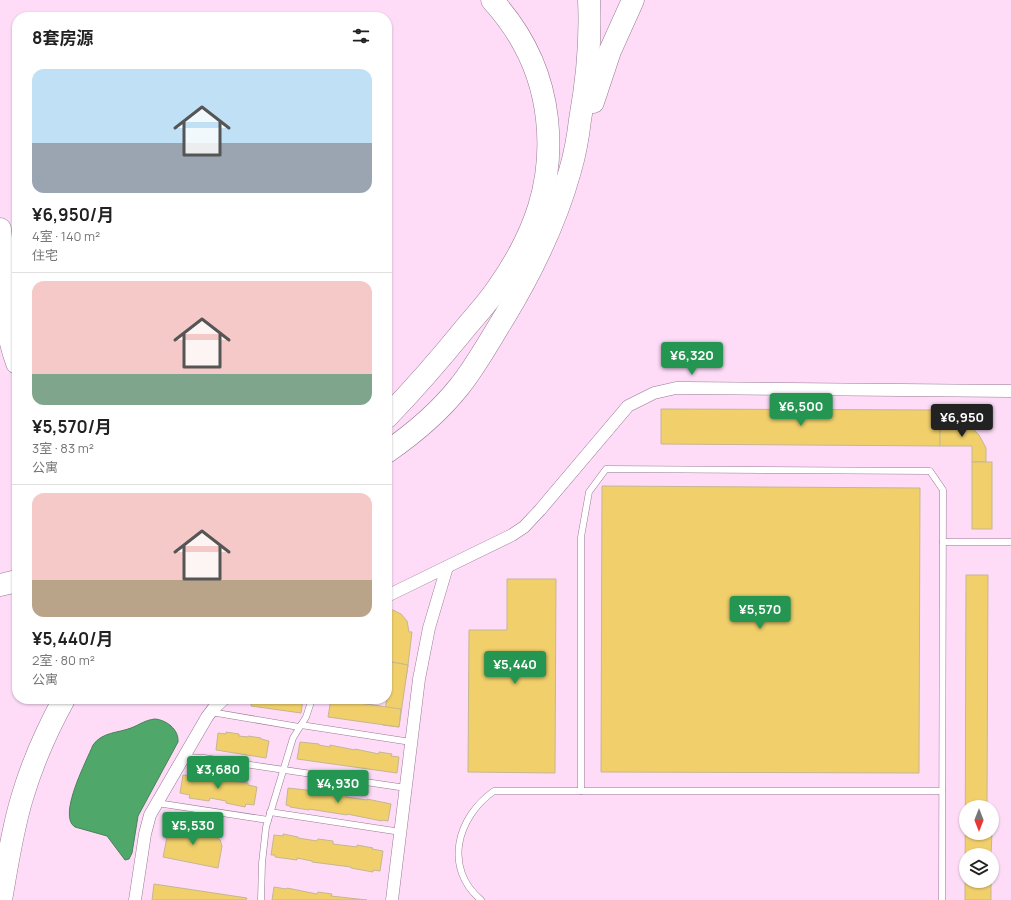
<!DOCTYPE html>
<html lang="zh">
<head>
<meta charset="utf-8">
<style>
	:root { --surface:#fff; --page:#f2f2f2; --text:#222; --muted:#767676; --line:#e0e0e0; --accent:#259651 }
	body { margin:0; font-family:Manrope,"Noto Sans SC",sans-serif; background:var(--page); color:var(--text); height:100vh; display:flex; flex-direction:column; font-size:15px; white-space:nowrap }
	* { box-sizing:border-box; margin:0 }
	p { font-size:13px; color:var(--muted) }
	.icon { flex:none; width:22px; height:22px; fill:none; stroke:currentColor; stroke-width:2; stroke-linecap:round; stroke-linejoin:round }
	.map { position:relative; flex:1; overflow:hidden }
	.side { position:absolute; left:12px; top:12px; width:380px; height:692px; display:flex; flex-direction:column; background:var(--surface); border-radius:16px; box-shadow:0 1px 3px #0004 }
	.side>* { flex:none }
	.needle { width:26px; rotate:180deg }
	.buttons { position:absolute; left:959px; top:800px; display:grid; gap:8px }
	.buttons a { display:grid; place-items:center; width:40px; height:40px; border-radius:50%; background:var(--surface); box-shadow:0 1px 3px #0004; font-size:20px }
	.price { position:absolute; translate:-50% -34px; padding:0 9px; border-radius:4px; background:var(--accent); color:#fff; font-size:13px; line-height:26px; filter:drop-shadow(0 1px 2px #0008) }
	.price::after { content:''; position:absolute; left:50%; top:24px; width:12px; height:9px; margin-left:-6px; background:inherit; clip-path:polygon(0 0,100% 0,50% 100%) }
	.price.selected { background:#222; color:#fff }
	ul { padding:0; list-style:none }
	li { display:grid; align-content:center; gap:8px; height:212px; padding:0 20px }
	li+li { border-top:1px solid var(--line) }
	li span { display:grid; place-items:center; height:124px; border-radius:12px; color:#555 }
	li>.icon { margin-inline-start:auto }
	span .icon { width:72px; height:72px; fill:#fffc; stroke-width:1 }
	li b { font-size:17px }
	h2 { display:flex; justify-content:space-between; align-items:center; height:48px; padding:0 20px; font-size:17px }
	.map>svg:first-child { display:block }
	.water { fill:#4fa86a; stroke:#48825a }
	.building { fill:#f1d06c; stroke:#c4b792 }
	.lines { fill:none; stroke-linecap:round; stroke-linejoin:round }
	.lane-casing { stroke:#987993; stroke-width:7 }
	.street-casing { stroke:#987993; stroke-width:13 }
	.highway-casing { stroke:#987993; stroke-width:23 }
	.lane { stroke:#fff; stroke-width:6 }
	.street { stroke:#fff; stroke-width:12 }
	.highway { stroke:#fff; stroke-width:22 }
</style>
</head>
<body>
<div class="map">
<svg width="1011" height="900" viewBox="0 0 1011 900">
	<rect width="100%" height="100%" fill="#fedcf8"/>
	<path class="water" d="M155,719C166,720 179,729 178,742L138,816L132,853L129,859L125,860L107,836L75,827C57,816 87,760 93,745C102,732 118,733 131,728C139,725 145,720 155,719Z"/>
	<g class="building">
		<polygon points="661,409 940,410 940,446 661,444"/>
		<polygon points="948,419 962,422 974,430 979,435 986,448 986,462 972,462 972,446 940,446 940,420"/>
		<rect x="972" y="462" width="20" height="67"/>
		<polygon points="602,486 920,488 919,773 601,772"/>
		<polygon points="966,575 988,575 987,807 966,807 966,833 992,833 991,855 966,855 966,881 991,881 991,900 965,900"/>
		<polygon points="507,579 556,579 555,773 468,772 469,630 507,630"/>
		<polygon points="387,610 393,610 401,614 407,621 409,632 412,632 408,665 387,662"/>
		<polygon points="387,662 408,665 406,678 403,678 403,682 387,680"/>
		<polygon points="392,662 408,665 399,727 383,725"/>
		<polygon points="252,699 303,699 301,713 251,706"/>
		<polygon points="331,699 401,709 399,727 328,717"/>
		<polygon points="226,732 239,734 239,736 248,737 248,736 261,738 261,739 269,741 266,758 216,750 218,733 226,734"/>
		<polygon points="300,742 319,744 319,745 330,747 330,745 355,750 355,749 379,754 379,752 392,754 391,756 399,757 397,773 297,759"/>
		<polygon points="193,774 211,777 211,779 248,783 248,785 257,787 254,805 246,804 245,807 226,803 226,801 210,798 209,801 189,798 190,795 180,793 183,775 193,776"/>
		<polygon points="288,788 315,791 315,792 332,795 332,793 346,795 346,797 367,800 367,799 391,804 388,821 382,820 382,821 347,814 347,815 309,809 309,810 290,807 290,806 286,805"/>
		<polygon points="170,823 180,824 179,827 194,830 195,828 204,830 203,832 216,835 216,837 220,840 222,846 218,868 163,857"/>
		<polygon points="283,834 298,837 298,838 317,841 318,839 333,841 333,844 357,847 357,845 373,848 372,849 383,851 380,871 373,870 373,872 351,868 351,867 312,862 312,861 297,858 297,860 275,857 275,855 271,855 274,835 283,836"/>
		<polygon points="154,884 247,898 246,900 152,900"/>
		<polygon points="274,887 286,889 287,888 317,894 318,892 332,894 331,896 367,900 272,900"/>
	</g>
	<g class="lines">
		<defs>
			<g id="lane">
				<polyline points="943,542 1011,542"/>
				<polyline points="211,712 299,727"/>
				<polyline points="301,725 411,742"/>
				<polyline points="184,757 204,758 406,788"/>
				<polyline points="581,791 581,537 589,492 606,469 930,471 943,490 942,900"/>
				<polyline points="157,803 268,820"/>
				<polyline points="270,812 401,832"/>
				<polyline points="261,900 262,863 266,827 293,738 306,717 312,699"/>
				<path d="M481,900C443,868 457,817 494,791H942"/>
			</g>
			<g id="street">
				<polyline points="387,596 512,535 524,527 540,510 628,406 654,393 676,388 687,388 1011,391"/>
				<polyline points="135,900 145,834 150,815 207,717 213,709 224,699"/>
				<polyline points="392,900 419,679 429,628 447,567"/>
			</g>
			<g id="highway">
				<polyline points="593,102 610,51 633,0"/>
				<path d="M0,229C6,276 0,316 17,363"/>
				<path d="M387,417C415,388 441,358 467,326C478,313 490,300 499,286C535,234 554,182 547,119C542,73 523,34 492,0"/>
				<path d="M387,452C413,434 439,412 459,387C476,366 490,340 505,316C532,271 556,222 570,171C575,154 578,137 580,120C587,81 591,40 589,0"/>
				<polyline points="0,585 17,581"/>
				<path d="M1,900C7,866 12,831 22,798C32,764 47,730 64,699"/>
			</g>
		</defs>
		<use href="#lane" class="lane-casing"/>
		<use href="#street" class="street-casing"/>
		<use href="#highway" class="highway-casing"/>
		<use href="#lane" class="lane"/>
		<use href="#street" class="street"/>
		<use href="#highway" class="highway"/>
	</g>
</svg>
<div class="buttons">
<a><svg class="needle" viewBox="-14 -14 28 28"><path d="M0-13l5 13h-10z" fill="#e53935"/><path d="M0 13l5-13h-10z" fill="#767676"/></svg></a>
<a><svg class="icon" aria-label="layers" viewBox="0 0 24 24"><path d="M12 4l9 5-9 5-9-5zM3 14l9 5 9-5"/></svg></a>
</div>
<b class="price" style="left:692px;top:376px">¥6,320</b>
<b class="price" style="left:801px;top:427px">¥6,500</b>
<b class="price selected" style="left:962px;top:438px">¥6,950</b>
<b class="price" style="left:760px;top:630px">¥5,570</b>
<b class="price" style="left:515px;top:685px">¥5,440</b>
<b class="price" style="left:218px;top:790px">¥3,680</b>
<b class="price" style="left:338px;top:804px">¥4,930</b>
<b class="price" style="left:193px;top:846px">¥5,530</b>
<section class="side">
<h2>8套房源<svg class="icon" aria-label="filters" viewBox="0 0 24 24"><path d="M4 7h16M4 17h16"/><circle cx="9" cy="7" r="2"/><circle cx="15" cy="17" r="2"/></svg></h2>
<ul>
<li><span style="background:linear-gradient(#bfe0f5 60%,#9aa5b1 0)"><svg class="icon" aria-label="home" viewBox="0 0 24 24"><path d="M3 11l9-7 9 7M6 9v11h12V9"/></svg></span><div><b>¥6,950/月</b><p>4室 · 140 m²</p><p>住宅</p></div></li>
<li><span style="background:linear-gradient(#f6c9c9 75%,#7fa58c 0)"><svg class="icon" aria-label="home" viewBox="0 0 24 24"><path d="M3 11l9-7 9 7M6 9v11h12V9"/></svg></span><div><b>¥5,570/月</b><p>3室 · 83 m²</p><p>公寓</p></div></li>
<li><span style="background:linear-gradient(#f6c9c9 70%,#b9a48a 0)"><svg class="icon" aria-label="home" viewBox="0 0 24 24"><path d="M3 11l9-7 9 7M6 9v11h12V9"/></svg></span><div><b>¥5,440/月</b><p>2室 · 80 m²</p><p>公寓</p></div></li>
</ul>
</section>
</div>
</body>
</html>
